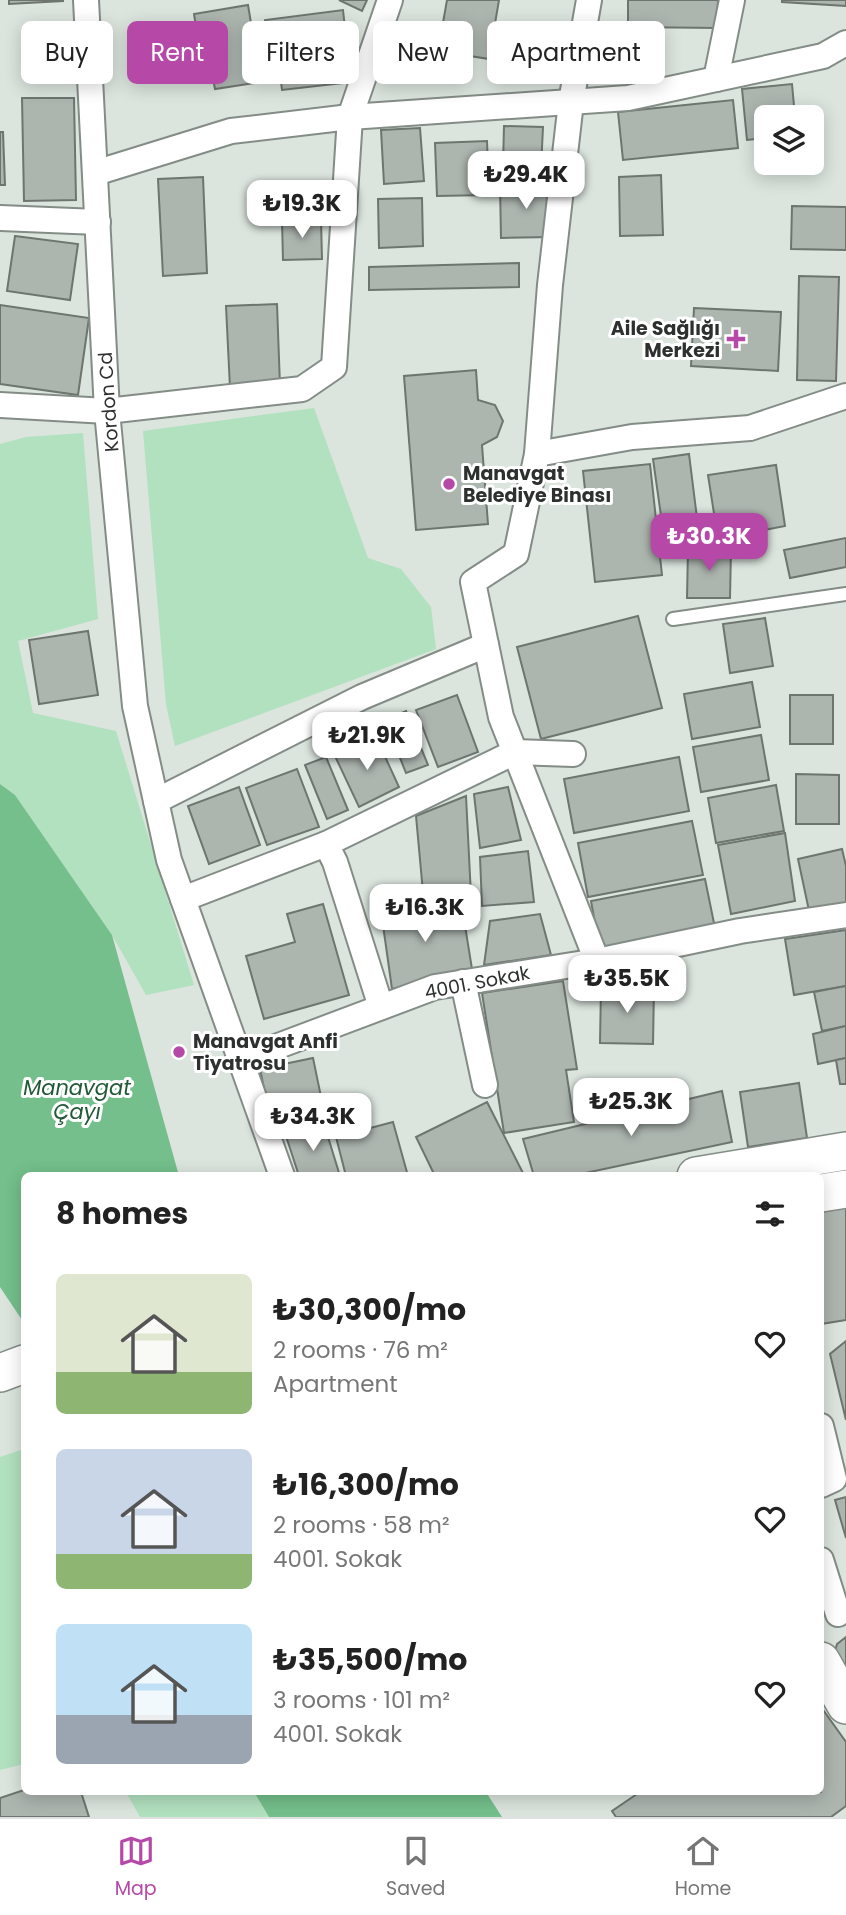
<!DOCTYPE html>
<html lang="en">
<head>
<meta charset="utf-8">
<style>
	:root { --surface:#fff; --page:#f6f6f6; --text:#222; --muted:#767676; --line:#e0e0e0; --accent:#b649a8 }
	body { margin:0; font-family:Poppins,sans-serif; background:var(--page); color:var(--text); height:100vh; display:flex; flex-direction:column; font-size:26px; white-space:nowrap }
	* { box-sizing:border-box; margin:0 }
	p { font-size:23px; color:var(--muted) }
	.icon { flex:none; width:38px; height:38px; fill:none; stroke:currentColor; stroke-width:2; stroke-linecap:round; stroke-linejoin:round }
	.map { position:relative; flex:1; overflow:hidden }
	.side { position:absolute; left:21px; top:1172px; width:803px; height:623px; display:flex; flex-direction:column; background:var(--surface); border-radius:10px; box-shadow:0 4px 18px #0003 }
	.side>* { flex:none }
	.guide { position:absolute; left:21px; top:21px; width:805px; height:63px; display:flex; gap:14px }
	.tools { position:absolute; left:754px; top:105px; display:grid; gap:14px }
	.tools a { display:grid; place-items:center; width:70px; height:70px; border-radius:10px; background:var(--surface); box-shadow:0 4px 18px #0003; font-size:35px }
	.price { position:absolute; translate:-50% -60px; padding:0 16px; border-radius:14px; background:#fff; color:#222; font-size:23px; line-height:46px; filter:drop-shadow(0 2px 4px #0008) }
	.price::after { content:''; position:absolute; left:50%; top:42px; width:21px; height:16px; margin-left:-10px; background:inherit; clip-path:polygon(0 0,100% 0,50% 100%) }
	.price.active { background:var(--accent); color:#fff }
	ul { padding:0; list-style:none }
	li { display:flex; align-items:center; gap:21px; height:175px; padding:0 35px }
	li span { display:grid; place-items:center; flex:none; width:196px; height:140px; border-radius:10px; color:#555 }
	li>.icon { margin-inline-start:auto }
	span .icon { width:84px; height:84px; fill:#fffc; stroke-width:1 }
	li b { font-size:30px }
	h2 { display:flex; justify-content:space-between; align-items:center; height:84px; padding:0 35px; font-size:30px }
	.chip { padding:0 24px; border-radius:10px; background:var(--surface); box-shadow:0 4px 18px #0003; font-size:24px; line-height:63px }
	.chip.active { background:var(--accent); color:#fff }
	.tabs { display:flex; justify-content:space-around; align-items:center; height:98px; border-top:2px solid var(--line); background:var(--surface); font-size:19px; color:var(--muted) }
	.tabs a { display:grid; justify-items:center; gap:4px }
	.tabs .active { color:var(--accent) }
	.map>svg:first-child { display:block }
	.green { fill:#b2e1bf }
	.water { fill:#74bf8c }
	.building { fill:#adb5af; stroke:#6e756f; stroke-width:2 }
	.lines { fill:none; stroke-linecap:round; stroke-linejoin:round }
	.lane-casing { stroke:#848c86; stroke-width:16 }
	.street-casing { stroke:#848c86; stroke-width:28 }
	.secondary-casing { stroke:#848c86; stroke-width:40 }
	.lane { stroke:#fff; stroke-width:12 }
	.street { stroke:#fff; stroke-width:24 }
	.secondary { stroke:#fff; stroke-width:37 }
	.poi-dot { fill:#b649a8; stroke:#fff; stroke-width:2.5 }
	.labels { text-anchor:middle; stroke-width:6; stroke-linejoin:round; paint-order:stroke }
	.poi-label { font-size:19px; font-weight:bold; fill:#2d302e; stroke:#fff; text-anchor:start }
	.street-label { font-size:19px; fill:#2d302e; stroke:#fff }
	.water-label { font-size:21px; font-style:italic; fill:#225936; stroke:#fff }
</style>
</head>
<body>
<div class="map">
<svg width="846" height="1817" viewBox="0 0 846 1817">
	<rect width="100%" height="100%" fill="#dbe4dd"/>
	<g class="green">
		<polygon points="314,408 368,558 401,569 431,607 436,649 175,746 166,704 143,431"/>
		<polygon points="83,433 98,619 18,641 33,713 116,731 194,985 146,995 112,935 15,795 0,784 0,444 26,437"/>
		<polygon points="24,1449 24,1764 0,1770 0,1457"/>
		<polygon points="126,1792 254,1792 269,1817 140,1817"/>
	</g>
	<g class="water">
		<polygon points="0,784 15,795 112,935 179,1176 24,1176 24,1323 0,1287"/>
		<polygon points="254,1792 486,1792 502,1817 269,1817"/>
	</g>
	<g class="building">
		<polygon points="9,0 63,0 63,1 9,4"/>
		<polygon points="339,0 367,0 362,11"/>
		<polygon points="447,0 499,0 489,59 438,51"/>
		<polygon points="628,0 718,0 717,28 628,27"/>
		<polygon points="782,0 846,0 846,6 782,2"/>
		<polygon points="248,5 261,82 215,89 210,63 202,64 194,14"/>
		<polygon points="343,10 351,82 282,90 278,58 269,59 265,20"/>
		<polygon points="163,22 164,47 185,47 185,63 168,64 168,75 139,76 138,23"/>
		<polygon points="68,30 69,74 27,75 26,31"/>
		<polygon points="792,84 795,117 766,117 766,138 747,140 742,89"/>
		<polygon points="22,98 74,98 76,200 24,201"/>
		<polygon points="733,100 738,148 623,160 618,112"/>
		<polygon points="504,126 543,127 541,168 503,166"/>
		<polygon points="420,128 424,181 384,184 381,130"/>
		<polygon points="0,132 3,132 5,185 0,185"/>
		<polygon points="487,141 489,195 437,196 435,143"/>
		<polygon points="661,175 663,235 620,236 619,177"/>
		<polygon points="203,177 207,273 163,276 158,179"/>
		<polygon points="500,185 551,185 551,237 501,238"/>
		<polygon points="422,198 423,246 379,248 378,199"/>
		<polygon points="792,206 846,207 846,250 791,249"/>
		<polygon points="321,220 322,259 283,260 282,221"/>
		<polygon points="15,236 78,244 70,300 7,291"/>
		<polygon points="519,263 519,287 369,290 369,267"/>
		<polygon points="799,276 839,277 836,381 797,380"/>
		<polygon points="277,304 280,386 230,388 226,306"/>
		<polygon points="0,305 89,318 78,395 0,384"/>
		<polygon points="694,308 781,312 778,371 691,366"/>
		<polygon points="476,370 478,400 495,405 503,421 497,437 482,445 488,524 416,530 404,376"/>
		<polygon points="689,454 698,526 663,530 653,459"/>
		<polygon points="650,464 662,575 595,582 583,471"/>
		<polygon points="776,465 785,526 718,539 708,475"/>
		<polygon points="846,538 846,567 790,578 784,550"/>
		<polygon points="688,549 731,549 730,598 687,598"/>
		<polygon points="638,616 662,708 541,739 517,647"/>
		<polygon points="765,618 773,666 730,673 723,624"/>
		<polygon points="88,631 98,695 39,704 29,640"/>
		<polygon points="752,682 760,727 692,739 684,694"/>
		<polygon points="457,695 478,752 438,767 416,710"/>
		<rect x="790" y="695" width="43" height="49"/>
		<polygon points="406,711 428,765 406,773 385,720"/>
		<polygon points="761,735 769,780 701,792 693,747"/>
		<polygon points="376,737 399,787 359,807 335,756"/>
		<polygon points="326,757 348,810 327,819 305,765"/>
		<polygon points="679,757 689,811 574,833 564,779"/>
		<polygon points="297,769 319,827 267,845 246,788"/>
		<polygon points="796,774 839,775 839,824 796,824"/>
		<polygon points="776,785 784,831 716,843 708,798"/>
		<polygon points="239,787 260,845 209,864 188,806"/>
		<polygon points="508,787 521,840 480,848 474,794"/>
		<polygon points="466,796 471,896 424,903 416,816"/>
		<polygon points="692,821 703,875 588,897 578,843"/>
		<polygon points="785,833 795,901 731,914 718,845"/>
		<polygon points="842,849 846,866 846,913 811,920 798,859"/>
		<polygon points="528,851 534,902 482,906 480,857"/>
		<polygon points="705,879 716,933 601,956 591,901"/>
		<polygon points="323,904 349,995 264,1019 246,956 295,942 287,914"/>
		<polygon points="462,907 472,969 392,989 381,911"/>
		<polygon points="540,914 551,955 484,965 490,921"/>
		<polygon points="846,930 846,986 794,995 785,939"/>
		<polygon points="563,981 577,1069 566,1070 574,1122 504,1133 482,993"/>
		<polygon points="601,986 654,987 653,1044 600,1043"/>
		<polygon points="846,986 846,1026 822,1031 814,992"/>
		<polygon points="846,1026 846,1058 818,1064 813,1034"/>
		<polygon points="313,1058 326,1121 273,1132 260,1069"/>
		<polygon points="846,1058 846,1084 840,1084 836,1060"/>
		<polygon points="799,1083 807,1138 748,1147 740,1092"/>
		<polygon points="722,1091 732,1142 571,1176 534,1176 523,1139"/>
		<polygon points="487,1102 523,1173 517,1176 435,1176 416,1137"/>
		<polygon points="393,1122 408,1176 346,1176 336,1137"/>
		<polygon points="324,1124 340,1176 299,1176 286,1136"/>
		<polygon points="846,1204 846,1320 821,1324 821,1208"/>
		<polygon points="846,1341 846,1420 830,1354"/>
		<polygon points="846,1497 846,1538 835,1500"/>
		<polygon points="846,1637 846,1677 833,1658 837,1644"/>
		<polygon points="821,1707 846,1742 846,1806 831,1817 616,1817 612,1811 640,1792 821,1792"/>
		<polygon points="24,1790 81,1792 89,1817 0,1817 0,1798"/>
	</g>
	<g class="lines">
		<defs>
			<polyline id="lane" points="673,619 846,594"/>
			<g id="street">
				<polyline points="86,0 107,411 135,706 169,860 282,1176"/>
				<polyline points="589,0 571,102 550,285 537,454 516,554 473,582 501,717 597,961"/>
				<polyline points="716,79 732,0"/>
				<polyline points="95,173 231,131 350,117 628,98 823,56 846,43"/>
				<polyline points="0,218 98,222"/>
				<polyline points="0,405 107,411 302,389 334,367 350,117 390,0"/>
				<polyline points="537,454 632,437 750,428 846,396"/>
				<polyline points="156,801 362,697 486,645"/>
				<polyline points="326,844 335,862 381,1007"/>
				<polyline points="183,899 326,844 515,752 573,754"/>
				<polyline points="463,982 485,1085"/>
				<polyline points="241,1060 435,987 597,961 740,931 846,915"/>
				<polyline points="821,1426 834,1479 821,1485"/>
				<polyline points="821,1560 838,1614"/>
			</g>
			<g id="secondary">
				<polyline points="696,1176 846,1151"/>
				<polyline points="821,1193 846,1189"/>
				<polyline points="0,1373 24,1364"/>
				<polyline points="821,1661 846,1705"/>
			</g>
		</defs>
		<use href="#lane" class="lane-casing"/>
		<use href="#street" class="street-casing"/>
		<use href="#secondary" class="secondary-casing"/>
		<use href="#lane" class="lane"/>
		<use href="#street" class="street"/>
		<use href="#secondary" class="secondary"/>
	</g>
	<g class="poi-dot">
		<path d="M732.5 328.5h7v7h7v7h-7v7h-7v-7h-7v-7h7z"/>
		<circle cx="449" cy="484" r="7"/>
		<circle cx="179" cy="1052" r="7"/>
	</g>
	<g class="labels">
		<g class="poi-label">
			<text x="720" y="335" text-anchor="end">Aile Sağlığı<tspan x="720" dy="22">Merkezi</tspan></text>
			<text x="463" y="480">Manavgat<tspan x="463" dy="22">Belediye Binası</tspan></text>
			<text x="193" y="1048">Manavgat Anfi<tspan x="193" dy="22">Tiyatrosu</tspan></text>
		</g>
		<g class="street-label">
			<text transform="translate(108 402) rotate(-94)" y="7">Kordon Cd</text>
			<text transform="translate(477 982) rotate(-11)" y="7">4001. Sokak</text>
		</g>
		<g class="water-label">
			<text x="77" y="1095">Manavgat<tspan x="77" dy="24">Çayı</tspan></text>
		</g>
	</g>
</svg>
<div class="tools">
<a><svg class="icon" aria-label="layers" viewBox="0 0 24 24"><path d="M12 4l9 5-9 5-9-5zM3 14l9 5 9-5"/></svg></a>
</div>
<b class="price" style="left:526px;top:211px">₺29.4K</b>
<b class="price" style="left:302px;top:240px">₺19.3K</b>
<b class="price active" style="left:709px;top:573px">₺30.3K</b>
<b class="price" style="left:367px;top:772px">₺21.9K</b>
<b class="price" style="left:425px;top:944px">₺16.3K</b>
<b class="price" style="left:627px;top:1015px">₺35.5K</b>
<b class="price" style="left:631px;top:1138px">₺25.3K</b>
<b class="price" style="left:313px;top:1153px">₺34.3K</b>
<div class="guide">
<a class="chip">Buy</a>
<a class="chip active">Rent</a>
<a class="chip">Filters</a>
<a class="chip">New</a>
<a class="chip">Apartment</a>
</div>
<section class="side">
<h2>8 homes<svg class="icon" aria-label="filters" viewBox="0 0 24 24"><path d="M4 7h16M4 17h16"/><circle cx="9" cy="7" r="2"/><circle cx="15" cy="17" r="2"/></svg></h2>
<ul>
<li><span style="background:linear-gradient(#dfe7d0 70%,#8fb573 0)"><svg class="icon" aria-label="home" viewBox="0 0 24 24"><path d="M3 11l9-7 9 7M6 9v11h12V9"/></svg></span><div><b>₺30,300/mo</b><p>2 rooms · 76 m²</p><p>Apartment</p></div><svg class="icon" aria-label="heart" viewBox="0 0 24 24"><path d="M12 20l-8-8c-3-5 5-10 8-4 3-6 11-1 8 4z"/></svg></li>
<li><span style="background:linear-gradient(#c9d6e8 75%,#8fb573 0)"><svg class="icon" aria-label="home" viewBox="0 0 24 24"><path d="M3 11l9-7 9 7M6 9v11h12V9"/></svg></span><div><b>₺16,300/mo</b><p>2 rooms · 58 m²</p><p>4001. Sokak</p></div><svg class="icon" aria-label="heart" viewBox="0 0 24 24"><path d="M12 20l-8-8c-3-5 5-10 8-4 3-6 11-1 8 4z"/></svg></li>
<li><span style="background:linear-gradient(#bfe0f5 65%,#9aa5b1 0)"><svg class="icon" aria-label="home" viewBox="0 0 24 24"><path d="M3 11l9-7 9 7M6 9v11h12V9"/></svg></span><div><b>₺35,500/mo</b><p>3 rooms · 101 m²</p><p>4001. Sokak</p></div><svg class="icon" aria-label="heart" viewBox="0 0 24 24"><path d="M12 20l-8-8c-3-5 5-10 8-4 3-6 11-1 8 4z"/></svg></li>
</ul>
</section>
</div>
<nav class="tabs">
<a class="active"><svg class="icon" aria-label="map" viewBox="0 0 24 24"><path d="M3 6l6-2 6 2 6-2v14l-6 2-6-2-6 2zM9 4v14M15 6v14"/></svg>Map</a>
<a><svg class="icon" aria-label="saved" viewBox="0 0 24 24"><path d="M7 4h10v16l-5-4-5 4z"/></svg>Saved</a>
<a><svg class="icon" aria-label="home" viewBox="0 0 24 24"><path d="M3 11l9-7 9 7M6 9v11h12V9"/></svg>Home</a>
</nav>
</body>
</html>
